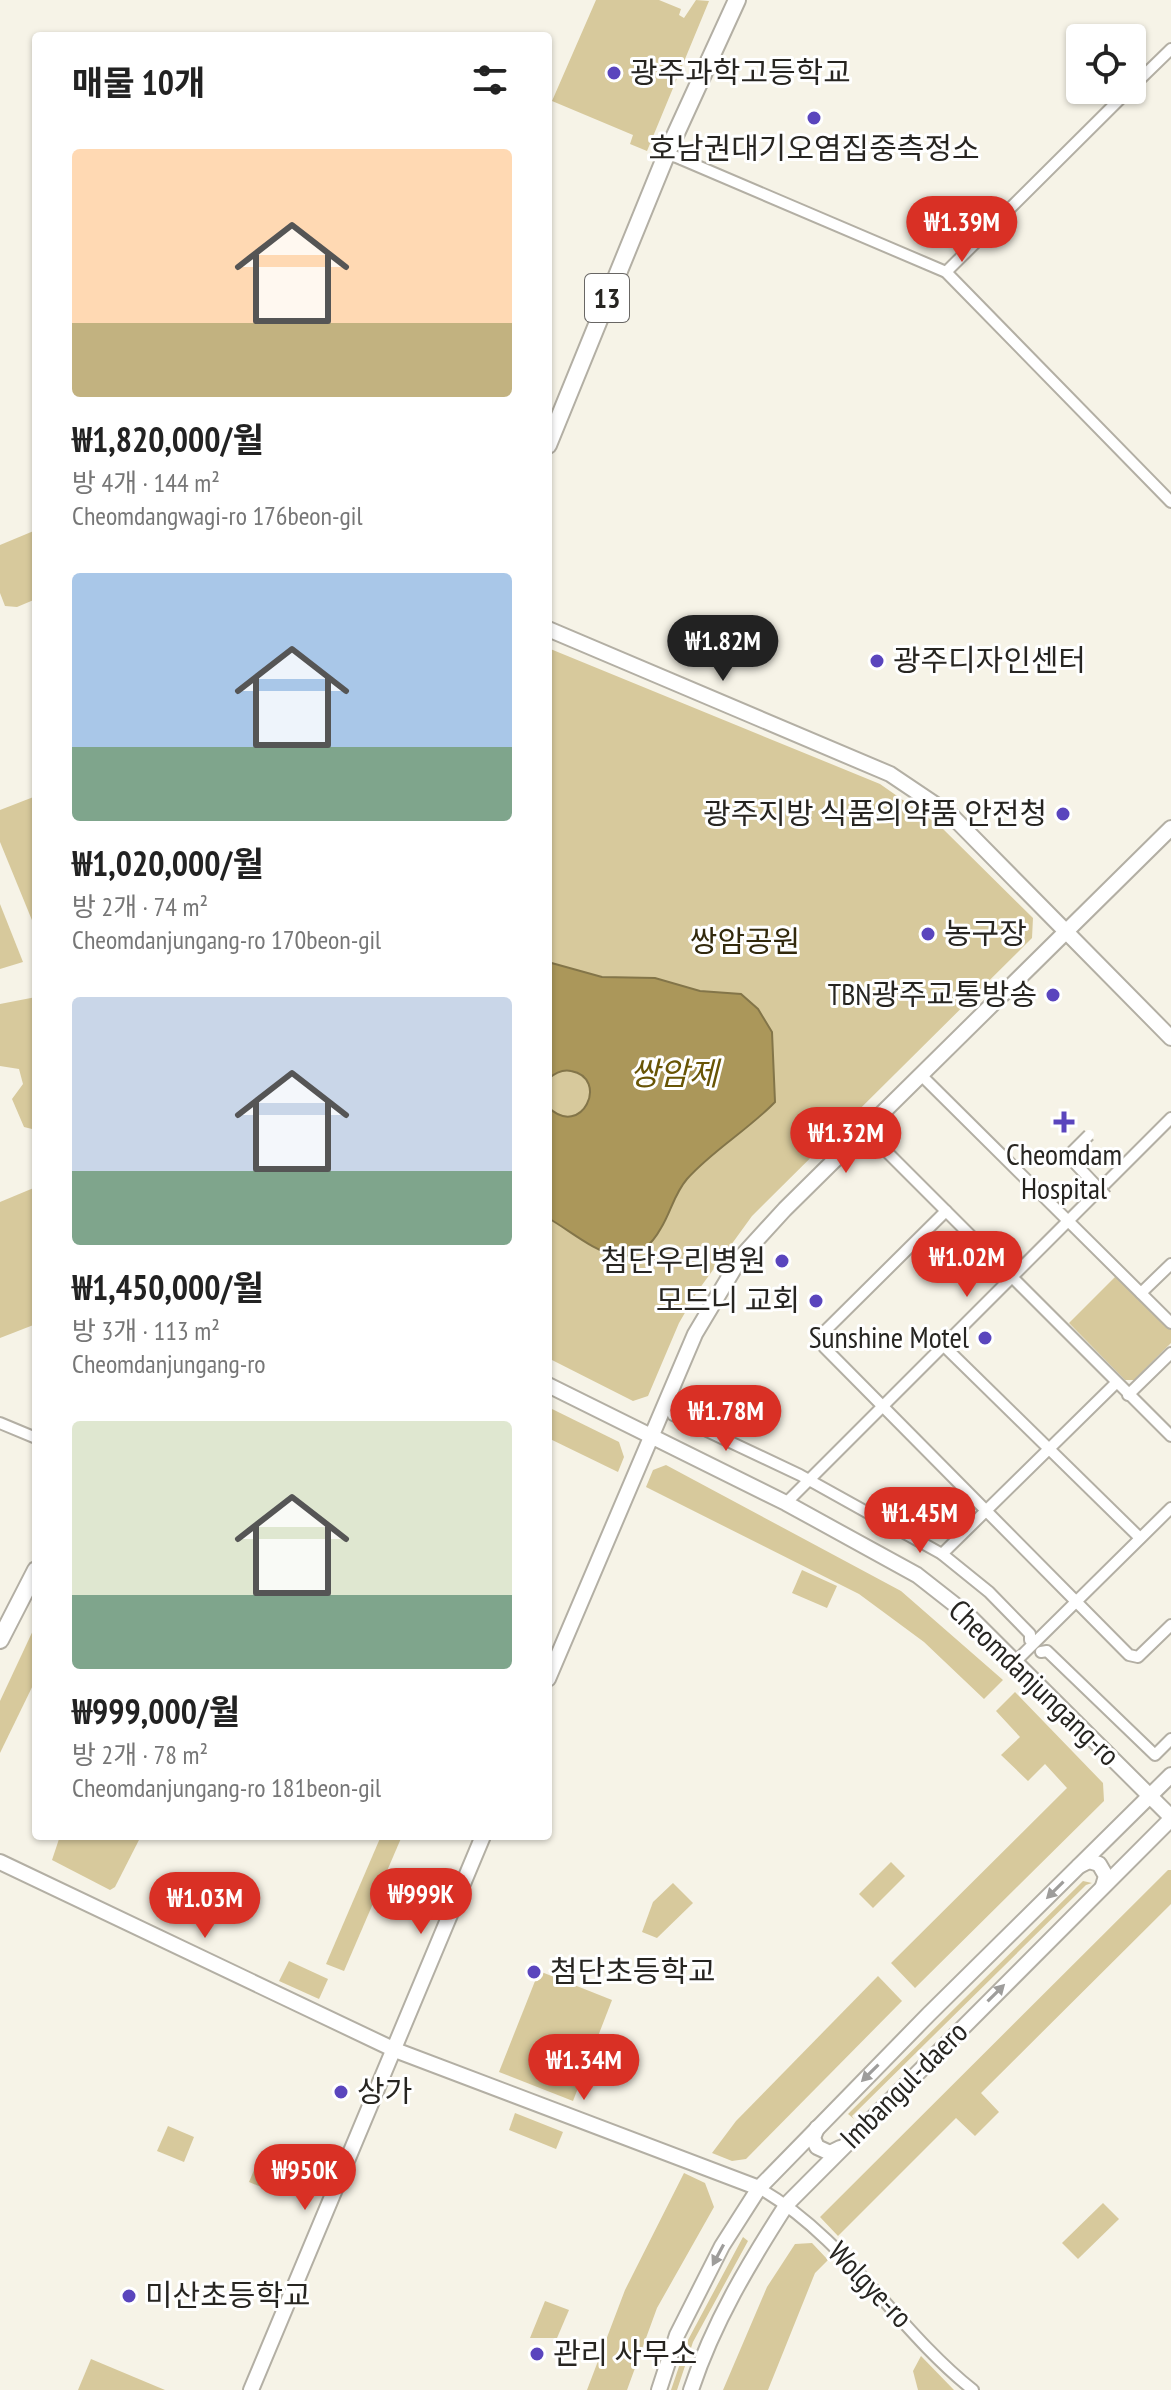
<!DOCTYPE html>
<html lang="ko">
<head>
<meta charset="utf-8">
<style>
	:root { --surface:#fff; --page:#f6f6f6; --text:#222; --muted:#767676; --accent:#d93025 }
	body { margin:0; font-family:"PT Sans Narrow","Noto Sans KR",sans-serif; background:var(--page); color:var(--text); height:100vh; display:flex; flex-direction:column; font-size:30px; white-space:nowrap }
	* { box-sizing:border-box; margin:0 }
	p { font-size:26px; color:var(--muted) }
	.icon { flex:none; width:44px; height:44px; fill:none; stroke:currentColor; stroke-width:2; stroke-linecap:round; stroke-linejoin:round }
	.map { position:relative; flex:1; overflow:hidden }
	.details { position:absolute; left:32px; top:32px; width:520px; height:1808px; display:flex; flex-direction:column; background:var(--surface); border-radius:8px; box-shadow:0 2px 6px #0004 }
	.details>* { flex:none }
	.buttons { position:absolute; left:1066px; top:24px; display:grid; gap:16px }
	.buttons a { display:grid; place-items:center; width:80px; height:80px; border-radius:8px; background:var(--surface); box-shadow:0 2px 6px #0004; font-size:40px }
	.price { position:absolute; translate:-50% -68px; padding:0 18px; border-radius:28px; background:var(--accent); color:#fff; font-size:26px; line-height:52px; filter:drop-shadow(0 2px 4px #0008) }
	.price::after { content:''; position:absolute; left:50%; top:48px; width:24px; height:18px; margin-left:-12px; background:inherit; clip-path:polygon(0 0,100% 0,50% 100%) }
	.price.selected { background:#222; color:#fff }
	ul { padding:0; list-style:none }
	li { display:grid; align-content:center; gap:16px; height:424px; padding:0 40px }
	li span { display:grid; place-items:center; height:248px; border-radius:8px; color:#555 }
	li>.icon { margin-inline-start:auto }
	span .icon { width:144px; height:144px; fill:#fffc; stroke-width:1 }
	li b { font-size:34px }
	h2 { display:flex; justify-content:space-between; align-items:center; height:96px; padding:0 40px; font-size:34px }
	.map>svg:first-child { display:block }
	.green { fill:#d7c99c }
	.water { fill:#ab975a; stroke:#837549; stroke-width:2 }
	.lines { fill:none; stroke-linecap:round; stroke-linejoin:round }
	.street-casing { stroke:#b3afa4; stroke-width:14 }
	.secondary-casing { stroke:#b3afa4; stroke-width:18 }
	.primary-casing { stroke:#b3afa4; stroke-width:20 }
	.street { stroke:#fff; stroke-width:10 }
	.secondary { stroke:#fff; stroke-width:14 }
	.primary { stroke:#fff; stroke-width:16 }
	.street-bridge-casing { stroke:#b3afa4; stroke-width:14; stroke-linecap:butt }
	.street-bridge { stroke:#fff; stroke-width:10 }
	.oneway { fill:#9e9d9b }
	.poi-dot { fill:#5a45bd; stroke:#fff; stroke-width:3 }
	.labels { text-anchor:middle; stroke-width:6; stroke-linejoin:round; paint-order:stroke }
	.shield { fill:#fff; stroke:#686664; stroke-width:2 }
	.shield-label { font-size:28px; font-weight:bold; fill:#272521 }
	.poi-label { font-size:30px; fill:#272521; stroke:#fff; text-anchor:start }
	.park-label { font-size:30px; fill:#32290c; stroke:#fff }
	.street-label { font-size:30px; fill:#272521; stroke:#fff }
	.water-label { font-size:32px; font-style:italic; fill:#685405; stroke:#fff }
</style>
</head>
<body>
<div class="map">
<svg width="1171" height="2390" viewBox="0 0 1171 2390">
	<rect width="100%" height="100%" fill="#f6f3e7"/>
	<g class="green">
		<polygon points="596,0 659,0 681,9 679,15 684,18 696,0 709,1 647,151 630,144 633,135 552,101"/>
		<polygon points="36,530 36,599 17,607 5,606 0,593 0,545"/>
		<polygon points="548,648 880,784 940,826 1033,918 1032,938 752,1216 697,1292 679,1323 648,1396 633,1401 548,1358"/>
		<polygon points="36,796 36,930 0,842 0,810"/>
		<polygon points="0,904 23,962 0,969"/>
		<polygon points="36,997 36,1130 24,1127 12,1099 23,1084 19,1069 0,1066 0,1004"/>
		<polygon points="36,1187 36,1324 0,1338 0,1202"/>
		<polygon points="1118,1274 1171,1328 1171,1343 1134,1380 1125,1380 1069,1323"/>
		<polygon points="548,1407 619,1442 624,1457 618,1472 548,1438"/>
		<polygon points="666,1465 901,1591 1003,1680 984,1699 924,1642 859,1594 646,1487 653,1470"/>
		<polygon points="802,1570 837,1586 827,1608 792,1593"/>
		<polygon points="36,1624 36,1679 0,1753 0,1701"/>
		<polygon points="1015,1692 1103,1783 1104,1801 915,1988 891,1963 1067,1788 1045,1764 1028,1781 1001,1755 1020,1737 996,1711"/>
		<polygon points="60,1836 141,1836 115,1887 110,1890 52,1860"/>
		<polygon points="381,1836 402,1836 344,1971 326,1964"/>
		<polygon points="891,1862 905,1876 873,1908 859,1894"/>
		<polygon points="1168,1870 1171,1870 1171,1904 981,2093 999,2112 975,2136 956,2118 838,2236 820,2217"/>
		<polygon points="1083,1881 1092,1883 1086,1885 852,2116 854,2119 848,2114"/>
		<polygon points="673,1883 693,1903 657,1938 642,1932 653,1902"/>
		<polygon points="289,1961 328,1979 319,1999 279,1981"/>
		<polygon points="539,1971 612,2000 573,2101 499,2072"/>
		<polygon points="878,1976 902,2001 746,2159 732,2161 712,2153 736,2121"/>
		<polygon points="515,2113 563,2132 556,2149 509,2130"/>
		<polygon points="168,2126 194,2137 184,2162 157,2151"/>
		<polygon points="259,2158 285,2168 275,2193 249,2182"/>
		<polygon points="684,2173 705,2183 714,2207 657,2308 627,2390 587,2390 625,2290"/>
		<polygon points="1103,2203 1119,2219 1078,2259 1062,2243"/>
		<polygon points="743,2237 748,2241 693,2342 677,2390 671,2390 688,2340"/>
		<polygon points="812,2243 828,2260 815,2273 768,2390 723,2390 767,2287 795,2244"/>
		<polygon points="545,2301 569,2310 557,2338 530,2338"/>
		<polygon points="921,2356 954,2390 918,2390 913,2371"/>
		<polygon points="91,2359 165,2390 78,2390"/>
	</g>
	<path class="water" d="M548,962L602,977L655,978L700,991L741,994L758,1009L772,1032L775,1102C748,1130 713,1150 687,1179C674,1194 671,1212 661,1228C629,1286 585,1239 548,1218V1107C582,1140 610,1078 571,1071C562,1069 555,1073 548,1079Z"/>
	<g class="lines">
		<defs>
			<g id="street">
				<polyline points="1132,87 1171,49"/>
				<polyline points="667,153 946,272 1171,502"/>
				<polyline points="946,272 1129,90"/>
				<polyline points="921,1075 1171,1323"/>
				<polyline points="865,1130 1171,1436"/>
				<polyline points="946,1211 825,1331 824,1347 1129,1655 1138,1657 1171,1625"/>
				<polyline points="1141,1293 1171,1264"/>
				<polyline points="944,1346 1140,1538"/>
				<polyline points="1128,1395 1171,1353"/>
				<polyline points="673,1415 800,1475 942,1554 989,1592 1030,1634 1030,1640"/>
				<polyline points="0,1423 36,1438"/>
				<polyline points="786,1503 1171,1118"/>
				<polyline points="942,1554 1116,1383"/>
				<polyline points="1041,1652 1047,1651 1155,1755 1171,1739"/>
				<polyline points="1016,1661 1171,1508"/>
				<path d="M759,2188C846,2238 896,2329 973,2390"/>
			</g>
			<g id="secondary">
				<polyline points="548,629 890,774 951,815 1171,1038"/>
				<polyline points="548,1385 786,1503 917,1575 968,1615 1171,1817"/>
				<polyline points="548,1679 695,1334 741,1257 785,1209 1171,828"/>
				<polyline points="0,1862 395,2050 759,2188"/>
				<polyline points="1079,1866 1089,1861 1099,1864 1106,1876 1103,1886"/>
				<polyline points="817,2128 813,2138 817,2147 830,2153 840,2148"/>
				<polyline points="251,2390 483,1836"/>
				<polyline points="659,2390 677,2335 722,2246 759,2188 929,2014 1171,1775"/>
				<path d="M691,2390C713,2323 749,2263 787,2204L1171,1819"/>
			</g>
			<g id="primary">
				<polyline points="548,445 667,153 737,0"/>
				<polyline points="0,1640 36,1570"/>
			</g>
		</defs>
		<use href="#street" class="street-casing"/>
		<use href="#secondary" class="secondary-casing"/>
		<use href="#primary" class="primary-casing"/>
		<use href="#street" class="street"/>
		<use href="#secondary" class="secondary"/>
		<use href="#primary" class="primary"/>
		<defs>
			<polyline id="street-bridge" points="1089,1135 1068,1156 1106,1196"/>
		</defs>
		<use href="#street-bridge" class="street-bridge-casing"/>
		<use href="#street-bridge" class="street-bridge"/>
	</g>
	<defs><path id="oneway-solid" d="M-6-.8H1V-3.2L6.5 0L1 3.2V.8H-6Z" transform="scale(2)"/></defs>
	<g class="oneway">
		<use href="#oneway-solid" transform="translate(1055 1890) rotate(135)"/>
		<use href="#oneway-solid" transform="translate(996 1993) rotate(-45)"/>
		<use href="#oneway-solid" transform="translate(870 2073) rotate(135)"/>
		<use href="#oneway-solid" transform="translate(718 2255) rotate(118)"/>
	</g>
	<g class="poi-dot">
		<circle cx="614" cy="73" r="8"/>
		<circle cx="814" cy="118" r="8"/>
		<circle cx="877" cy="661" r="8"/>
		<circle cx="1063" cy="814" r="8"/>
		<circle cx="928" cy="934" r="8"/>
		<circle cx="1053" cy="995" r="8"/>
		<path d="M1060 1110h8v8h8v8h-8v8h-8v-8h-8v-8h8z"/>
		<circle cx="782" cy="1261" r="8"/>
		<circle cx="816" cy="1301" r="8"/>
		<circle cx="985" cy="1338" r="8"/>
		<circle cx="534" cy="1972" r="8"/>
		<circle cx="341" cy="2092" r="8"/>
		<circle cx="129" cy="2296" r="8"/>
		<circle cx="537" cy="2354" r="8"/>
	</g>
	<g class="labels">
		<rect class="shield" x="585" y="274" width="44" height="48" rx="6"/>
		<g class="shield-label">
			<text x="607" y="308">13</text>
		</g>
		<g class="poi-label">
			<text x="630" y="83">광주과학고등학교</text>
			<text x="814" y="159" text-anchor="middle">호남권대기오염집중측정소</text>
			<text x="893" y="671">광주디자인센터</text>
			<text x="1047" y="824" text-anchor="end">광주지방 식품의약품 안전청</text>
			<text x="944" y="944">농구장</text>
			<text x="1037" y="1005" text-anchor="end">TBN광주교통방송</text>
			<text x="1064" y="1165" text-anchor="middle">Cheomdam<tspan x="1064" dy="34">Hospital</tspan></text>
			<text x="766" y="1271" text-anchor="end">첨단우리병원</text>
			<text x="800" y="1311" text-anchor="end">모드니 교회</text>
			<text x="969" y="1348" text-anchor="end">Sunshine Motel</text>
			<text x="550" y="1982">첨단초등학교</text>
			<text x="357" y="2102">상가</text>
			<text x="145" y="2306">미산초등학교</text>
			<text x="553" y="2364">관리 사무소</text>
		</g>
		<g class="park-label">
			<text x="745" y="952">쌍암공원</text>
		</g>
		<g class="street-label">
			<text transform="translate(1034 1683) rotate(44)" y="10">Cheomdanjungang-ro</text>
			<text transform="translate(904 2085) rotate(-45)" y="10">Imbangul-daero</text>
			<text transform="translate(870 2285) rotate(46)" y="10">Wolgye-ro</text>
		</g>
		<g class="water-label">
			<text x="674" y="1085">쌍암제</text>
		</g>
	</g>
</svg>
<div class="buttons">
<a><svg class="icon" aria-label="locate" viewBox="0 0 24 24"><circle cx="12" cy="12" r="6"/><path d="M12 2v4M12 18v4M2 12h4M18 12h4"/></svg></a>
</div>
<b class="price" style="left:962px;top:264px">₩1.39M</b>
<b class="price selected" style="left:723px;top:683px">₩1.82M</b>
<b class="price" style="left:846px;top:1175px">₩1.32M</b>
<b class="price" style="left:967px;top:1299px">₩1.02M</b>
<b class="price" style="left:726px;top:1453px">₩1.78M</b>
<b class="price" style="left:920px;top:1555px">₩1.45M</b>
<b class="price" style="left:421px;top:1936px">₩999K</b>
<b class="price" style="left:205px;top:1940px">₩1.03M</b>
<b class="price" style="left:584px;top:2102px">₩1.34M</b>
<b class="price" style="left:305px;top:2212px">₩950K</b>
<section class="details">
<h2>매물 10개<svg class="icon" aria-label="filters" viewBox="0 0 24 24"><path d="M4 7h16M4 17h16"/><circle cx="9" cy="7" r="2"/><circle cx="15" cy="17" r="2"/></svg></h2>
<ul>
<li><span style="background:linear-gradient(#ffd9b3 70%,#c2b280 0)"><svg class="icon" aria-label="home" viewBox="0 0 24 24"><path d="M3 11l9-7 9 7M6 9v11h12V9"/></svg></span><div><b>₩1,820,000/월</b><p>방 4개 · 144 m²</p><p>Cheomdangwagi-ro 176beon-gil</p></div></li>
<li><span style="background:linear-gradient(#a9c7e8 70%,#7fa58c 0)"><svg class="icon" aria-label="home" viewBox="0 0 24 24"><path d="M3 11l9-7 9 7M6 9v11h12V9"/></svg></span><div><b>₩1,020,000/월</b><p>방 2개 · 74 m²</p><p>Cheomdanjungang-ro 170beon-gil</p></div></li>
<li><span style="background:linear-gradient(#c9d6e8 70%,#7fa58c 0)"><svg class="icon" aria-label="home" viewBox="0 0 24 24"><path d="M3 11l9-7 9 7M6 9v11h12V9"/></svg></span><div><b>₩1,450,000/월</b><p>방 3개 · 113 m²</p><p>Cheomdanjungang-ro</p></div></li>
<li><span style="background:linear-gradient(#dfe7d0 70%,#7fa58c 0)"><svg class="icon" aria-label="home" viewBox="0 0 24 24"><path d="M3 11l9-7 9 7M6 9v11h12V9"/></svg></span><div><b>₩999,000/월</b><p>방 2개 · 78 m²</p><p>Cheomdanjungang-ro 181beon-gil</p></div></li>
</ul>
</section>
</div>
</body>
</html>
